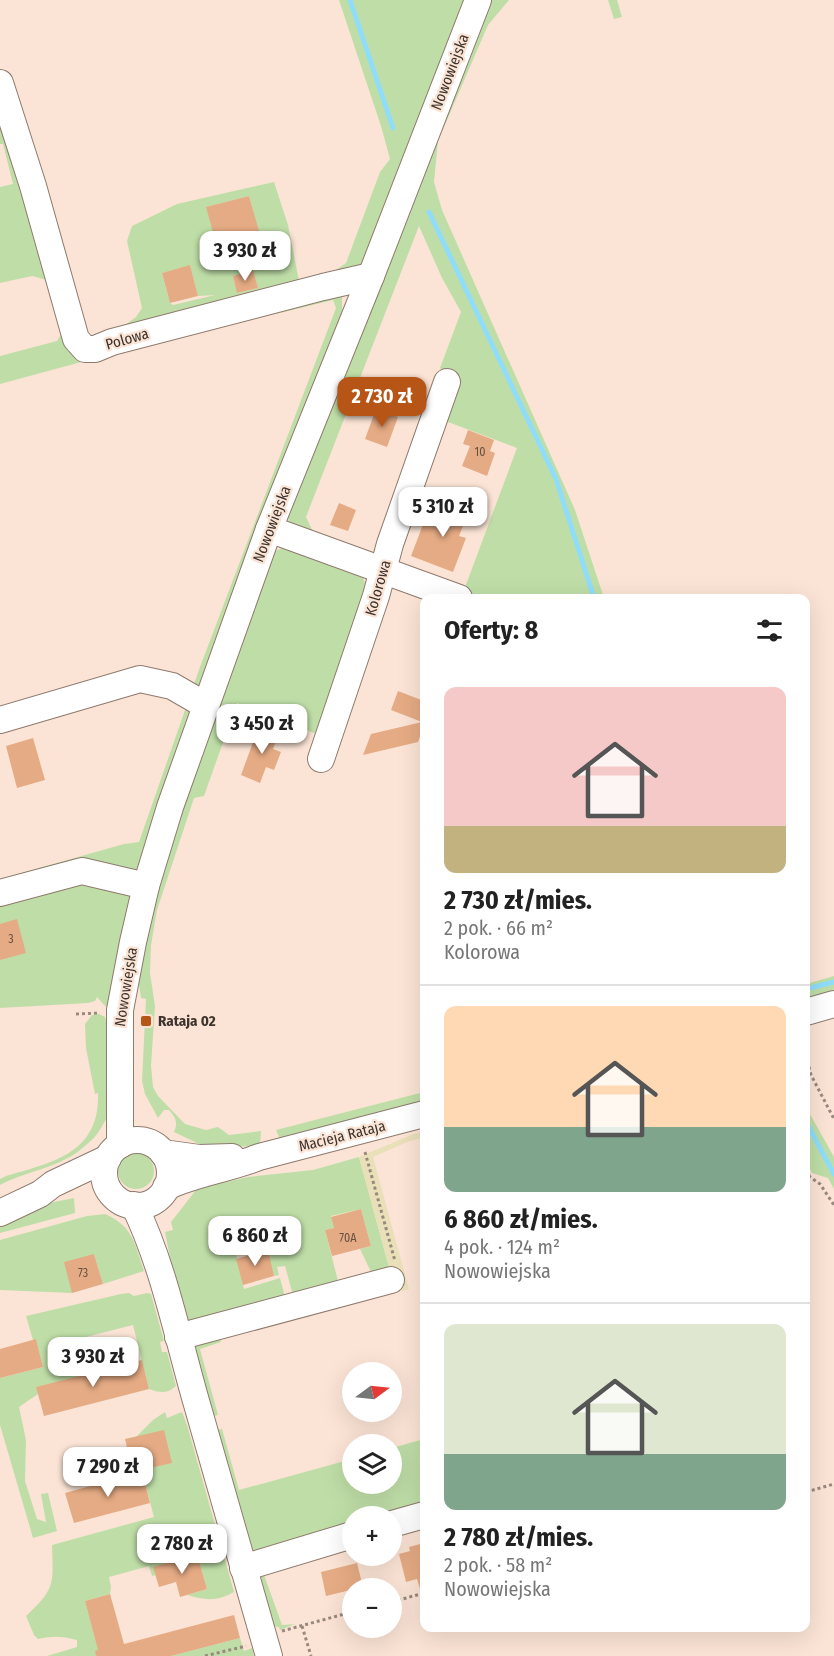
<!DOCTYPE html>
<html lang="pl">
<head>
<meta charset="utf-8">
<style>
	:root { --surface:#fff; --page:#f6f6f6; --text:#222; --muted:#767676; --line:#e0e0e0; --accent:#b75517 }
	body { margin:0; font-family:"Fira Sans Condensed",sans-serif; background:var(--page); color:var(--text); height:100vh; display:flex; flex-direction:column; font-size:22px; white-space:nowrap }
	* { box-sizing:border-box; margin:0 }
	p { font-size:20px; color:var(--muted) }
	.icon { flex:none; width:33px; height:33px; fill:none; stroke:currentColor; stroke-width:2; stroke-linecap:round; stroke-linejoin:round }
	.map { position:relative; flex:1; overflow:hidden }
	.details { position:absolute; left:420px; top:594px; width:390px; height:1038px; display:flex; flex-direction:column; background:var(--surface); border-radius:12px; box-shadow:0 6px 24px #0002 }
	.details>* { flex:none }
	.needle { width:39px; rotate:75deg }
	.buttons { position:absolute; left:342px; top:1362px; display:grid; gap:12px }
	.buttons a { display:grid; place-items:center; width:60px; height:60px; border-radius:50%; background:var(--surface); box-shadow:0 6px 24px #0002; font-size:30px }
	.price { position:absolute; translate:-50% -51px; padding:0 14px; border-radius:12px; background:#fff; color:#222; font-size:20px; line-height:39px; filter:drop-shadow(0 2px 3px #0008) }
	.price::after { content:''; position:absolute; left:50%; top:36px; width:18px; height:14px; margin-left:-9px; background:inherit; clip-path:polygon(0 0,100% 0,50% 100%) }
	.price.active { background:var(--accent); color:#fff }
	ul { padding:0; list-style:none }
	li { display:grid; align-content:center; gap:12px; height:318px; padding:0 24px }
	li+li { border-top:2px solid var(--line) }
	li span { display:grid; place-items:center; height:186px; border-radius:12px; color:#555 }
	li>.icon { margin-inline-start:auto }
	span .icon { width:108px; height:108px; fill:#fffc; stroke-width:1 }
	li b { font-size:26px }
	h2 { display:flex; justify-content:space-between; align-items:center; height:72px; padding:0 24px; font-size:26px }
	.map>svg:first-child { display:block }
	.green { fill:#bfdea7; fill-rule:evenodd }
	.sand { fill:#e9e0ba }
	.lines { fill:none; stroke-linecap:round; stroke-linejoin:round }
	.stream { stroke:#90ddfa; stroke-width:5 }
	.building { fill:#e5ab84 }
	.minor-casing { stroke:#8e7a6d; stroke-width:28 }
	.path { stroke:#98887e; stroke-width:3; stroke-dasharray:3 3; stroke-linecap:butt }
	.minor { stroke:#fff; stroke-width:26 }
	.poi-dot { fill:#b75517; stroke:#fbe4d5; stroke-width:2 }
	.labels { text-anchor:middle; stroke-width:4.5; stroke-linejoin:round; paint-order:stroke }
	.number-label { font-size:12px; fill:#665143 }
	.street-label { font-size:15px; fill:#3c332d; stroke:#fbe4d5 }
	.poi-label { font-size:15px; font-weight:bold; fill:#3c332d; stroke:#fbe4d5; text-anchor:start }
</style>
</head>
<body>
<div class="map">
<svg width="834" height="1656" viewBox="0 0 834 1656">
	<rect width="100%" height="100%" fill="#fbe4d5"/>
	<g class="green">
		<path d="M339,0H466L362,265L337,290L342,297V312L111,1005L106,1007L97,997L95,1001L88,1003L0,1008V879L124,844L139,842L200,667L336,308L333,300L111,354L118,330L136,317L142,308L127,241L132,226L177,204L274,182L288,225L299,281L330,274L346,263L380,172L390,159L381,126ZM249,196L258,231L216,242L207,207ZM190,266L198,296L215,295L173,305L170,303L162,273ZM253,271L258,288L238,293L233,276Z"/>
		<polygon points="489,0 509,0 488,25 438,141 434,182 442,210 575,510 604,598 466,598 464,590 517,448 448,422 453,382 440,368 461,312 442,278 419,226 306,517 315,536 290,527 287,513"/>
		<polygon points="608,0 617,0 622,17 614,19"/>
		<polygon points="0,93 54,282 32,276 0,283 0,187 13,184 3,144 0,144"/>
		<polygon points="65,319 85,361 0,384 0,356 57,341 61,334 57,321"/>
		<path d="M282,548L363,578L369,595L319,735L237,703L204,796L194,798L157,910L151,945L150,973L155,1006L151,1066L153,1087L158,1096L185,1124L206,1130L218,1127L229,1135L261,1131L260,1145L201,1150L199,1144L174,1132C178,1122 176,1118 169,1110H164L158,1118L145,1094L142,1081L146,999L141,998L137,971L159,878L205,739L271,553Z"/>
		<polygon points="834,976 834,994 806,1002 806,984"/>
		<path d="M99,1014L105,1017L106,1020L112,1111C106,1117 104,1124 99,1131C96,1136 91,1141 86,1145C62,1168 28,1170 0,1185V1179L6,1176C52,1162 100,1154 98,1093L95,1094L86,1048L85,1024L92,1015Z"/>
		<polygon points="424,1092 424,1104 280,1139 276,1130"/>
		<polygon points="806,1107 834,1157 834,1189 828,1178 812,1173 806,1162"/>
		<circle cx="136" cy="1171" r="18"/>
		<polygon points="359,1157 389,1267 371,1272 360,1249 371,1246 361,1209 331,1216 334,1228 325,1230 338,1281 293,1295 285,1266 277,1267 279,1275 274,1276 267,1251 257,1253 254,1245 235,1250 244,1289 280,1278 285,1297 189,1323 185,1321 175,1283 165,1232 173,1230 171,1222 196,1190 200,1188 248,1177 313,1170"/>
		<polygon points="74,1198 75,1213 0,1233 0,1223 49,1203"/>
		<path d="M105,1214C133,1226 135,1244 144,1271L103,1284L94,1254L72,1293L0,1290V1240L87,1216Z"/>
		<path d="M129,1293L134,1296L147,1293L151,1294L164,1341L160,1342L162,1352H167L176,1386C167,1394 160,1393 149,1389L133,1325L82,1338L91,1373L37,1387L38,1394L19,1407L26,1440L25,1481L37,1519L46,1522L41,1494L48,1493L57,1531L33,1538L0,1425V1378L43,1367L36,1340H33L26,1316L121,1294Z"/>
		<polygon points="219,1336 221,1342 200,1349 218,1415 214,1416 210,1414 191,1342"/>
		<path d="M165,1412L167,1418L182,1412L187,1425L234,1592C217,1602 205,1600 187,1595L207,1589L197,1554L173,1561L156,1575L152,1576L149,1566L109,1577L111,1587L110,1594L85,1601L100,1656H47L77,1647V1640C60,1636 54,1636 38,1639L34,1635L26,1616C56,1588 53,1584 52,1545L154,1517L142,1472L138,1473L137,1436L153,1420Z"/>
		<polygon points="222,1429 239,1490 352,1459 352,1484 392,1484 392,1448 424,1439 424,1505 384,1516 352,1516 352,1525 263,1572 282,1625 295,1624 280,1630 279,1627 272,1626 241,1528 244,1521 243,1515 235,1509 216,1430"/>
		<circle cx="80" cy="1472" r="11"/>
		<polygon points="240,1638 244,1651 252,1648 254,1656 171,1656"/>
	</g>
	<polygon class="sand" points="424,1131 424,1137 410,1141 373,1157 409,1289 403,1291 392,1287 297,1294 389,1267 359,1157 411,1135"/>
	<g class="lines">
		<g class="stream">
			<polyline points="350,0 393,128"/>
			<polyline points="429,212 556,479 594,598"/>
			<polyline points="806,989 834,982"/>
			<polyline points="806,1122 834,1174"/>
		</g>
	</g>
	<g class="building">
		<polygon points="249,196 259,231 216,243 206,207"/>
		<polygon points="190,265 198,296 170,303 162,273"/>
		<polygon points="253,270 258,288 237,293 233,276"/>
		<polygon points="376,409 398,417 387,447 365,439"/>
		<polygon points="468,430 494,440 490,451 495,453 487,476 462,466 470,446 463,444"/>
		<polygon points="448,500 470,508 459,536 466,538 453,572 411,556 424,522 438,528"/>
		<polygon points="339,503 356,510 348,531 330,525"/>
		<polygon points="398,691 424,701 424,725 418,742 363,755 371,734 422,722 391,710"/>
		<polygon points="259,726 279,733 273,749 281,752 274,770 266,767 260,783 241,775"/>
		<polygon points="33,738 45,780 17,788 6,746"/>
		<polygon points="17,919 26,953 0,960 0,924"/>
		<polygon points="361,1209 371,1246 332,1256 325,1230 334,1228 331,1217"/>
		<polygon points="268,1250 274,1276 243,1285 236,1259"/>
		<polygon points="94,1254 103,1284 72,1293 64,1262"/>
		<polygon points="36,1339 43,1367 0,1378 0,1349"/>
		<polygon points="142,1360 149,1389 44,1416 36,1387"/>
		<polygon points="164,1430 172,1463 133,1472 125,1439"/>
		<polygon points="142,1472 150,1503 74,1523 65,1493"/>
		<polygon points="424,1543 424,1588 420,1589 417,1579 406,1582 399,1554 410,1551 409,1547"/>
		<polygon points="197,1554 207,1589 180,1597 176,1582 159,1587 153,1567"/>
		<polygon points="357,1563 363,1587 326,1596 321,1572"/>
		<polygon points="110,1594 124,1644 234,1615 240,1638 171,1656 96,1656 95,1651 98,1650 85,1601"/>
	</g>
	<g class="lines">
		<defs>
			<g id="minor">
				<polyline points="0,83 33,186 76,339 85,349 95,349 112,342 323,287 371,276"/>
				<polyline points="269,529 459,598"/>
				<polyline points="0,720 140,679 172,686 205,705"/>
				<polyline points="321,759 376,596 390,544 447,382"/>
				<polyline points="0,893 82,871 146,886"/>
				<polyline points="806,1012 834,1004"/>
				<circle cx="137" cy="1173" r="33"/>
				<polyline points="120,1145 120,1010 133,942 146,886 170,807 269,529 371,276 478,0"/>
				<polyline points="163,1153 199,1158 232,1157"/>
				<path d="M166,1187C196,1173 229,1169 259,1157L424,1114"/>
				<path d="M134,1205C164,1267 177,1335 196,1401C220,1486 245,1571 269,1656"/>
				<polyline points="0,1213 40,1194 53,1184 108,1158"/>
				<polyline points="178,1337 391,1280"/>
				<polyline points="392,1524 424,1515"/>
				<polyline points="243,1568 352,1535"/>
			</g>
		</defs>
		<use href="#minor" class="minor-casing"/>
		<g class="path">
			<polyline points="76,1014 100,1013"/>
			<polyline points="806,1055 811,1075 834,1119"/>
			<polyline points="365,1152 395,1261"/>
			<polyline points="806,1170 810,1177 820,1184 834,1205"/>
			<polyline points="806,1492 834,1484"/>
			<polyline points="392,1602 424,1593"/>
			<polyline points="302,1626 311,1656"/>
			<polyline points="282,1631 352,1612"/>
			<polyline points="205,1656 246,1646"/>
		</g>
		<use href="#minor" class="minor"/>
	</g>
	<rect class="poi-dot" x="140" y="1015" width="12" height="12" rx="3"/>
	<g class="labels">
		<g class="number-label">
			<text x="480" y="456">10</text>
			<text x="11" y="943">3</text>
			<text x="348" y="1242">70A</text>
			<text x="83" y="1277">73</text>
		</g>
		<g class="street-label">
			<text transform="translate(450 72) rotate(-69)" y="5">Nowowiejska</text>
			<text transform="translate(127 339) rotate(-16)" y="5">Polowa</text>
			<text transform="translate(272 524) rotate(-69)" y="5">Nowowiejska</text>
			<text transform="translate(378 588) rotate(-74)" y="5">Kolorowa</text>
			<text transform="translate(126 987) rotate(-81)" y="5">Nowowiejska</text>
			<text transform="translate(342 1136) rotate(-14)" y="5">Macieja Rataja</text>
		</g>
		<g class="poi-label">
			<text x="158" y="1026">Rataja 02</text>
		</g>
	</g>
</svg>
<div class="buttons">
<a><svg class="needle" viewBox="-14 -14 28 28"><path d="M0-13l5 13h-10z" fill="#e53935"/><path d="M0 13l5-13h-10z" fill="#767676"/></svg></a>
<a><svg class="icon" aria-label="layers" viewBox="0 0 24 24"><path d="M12 4l9 5-9 5-9-5zM3 14l9 5 9-5"/></svg></a>
<a>+</a>
<a>−</a>
</div>
<b class="price" style="left:245px;top:282px">3 930 zł</b>
<b class="price active" style="left:382px;top:428px">2 730 zł</b>
<b class="price" style="left:443px;top:538px">5 310 zł</b>
<b class="price" style="left:262px;top:755px">3 450 zł</b>
<b class="price" style="left:255px;top:1267px">6 860 zł</b>
<b class="price" style="left:93px;top:1388px">3 930 zł</b>
<b class="price" style="left:108px;top:1498px">7 290 zł</b>
<b class="price" style="left:182px;top:1575px">2 780 zł</b>
<section class="details">
<h2>Oferty: 8<svg class="icon" aria-label="filters" viewBox="0 0 24 24"><path d="M4 7h16M4 17h16"/><circle cx="9" cy="7" r="2"/><circle cx="15" cy="17" r="2"/></svg></h2>
<ul>
<li><span style="background:linear-gradient(#f6c9c9 75%,#c2b280 0)"><svg class="icon" aria-label="home" viewBox="0 0 24 24"><path d="M3 11l9-7 9 7M6 9v11h12V9"/></svg></span><div><b>2 730 zł/mies.</b><p>2 pok. · 66 m²</p><p>Kolorowa</p></div></li>
<li><span style="background:linear-gradient(#ffd9b3 65%,#7fa58c 0)"><svg class="icon" aria-label="home" viewBox="0 0 24 24"><path d="M3 11l9-7 9 7M6 9v11h12V9"/></svg></span><div><b>6 860 zł/mies.</b><p>4 pok. · 124 m²</p><p>Nowowiejska</p></div></li>
<li><span style="background:linear-gradient(#dfe7d0 70%,#7fa58c 0)"><svg class="icon" aria-label="home" viewBox="0 0 24 24"><path d="M3 11l9-7 9 7M6 9v11h12V9"/></svg></span><div><b>2 780 zł/mies.</b><p>2 pok. · 58 m²</p><p>Nowowiejska</p></div></li>
</ul>
</section>
</div>
</body>
</html>
